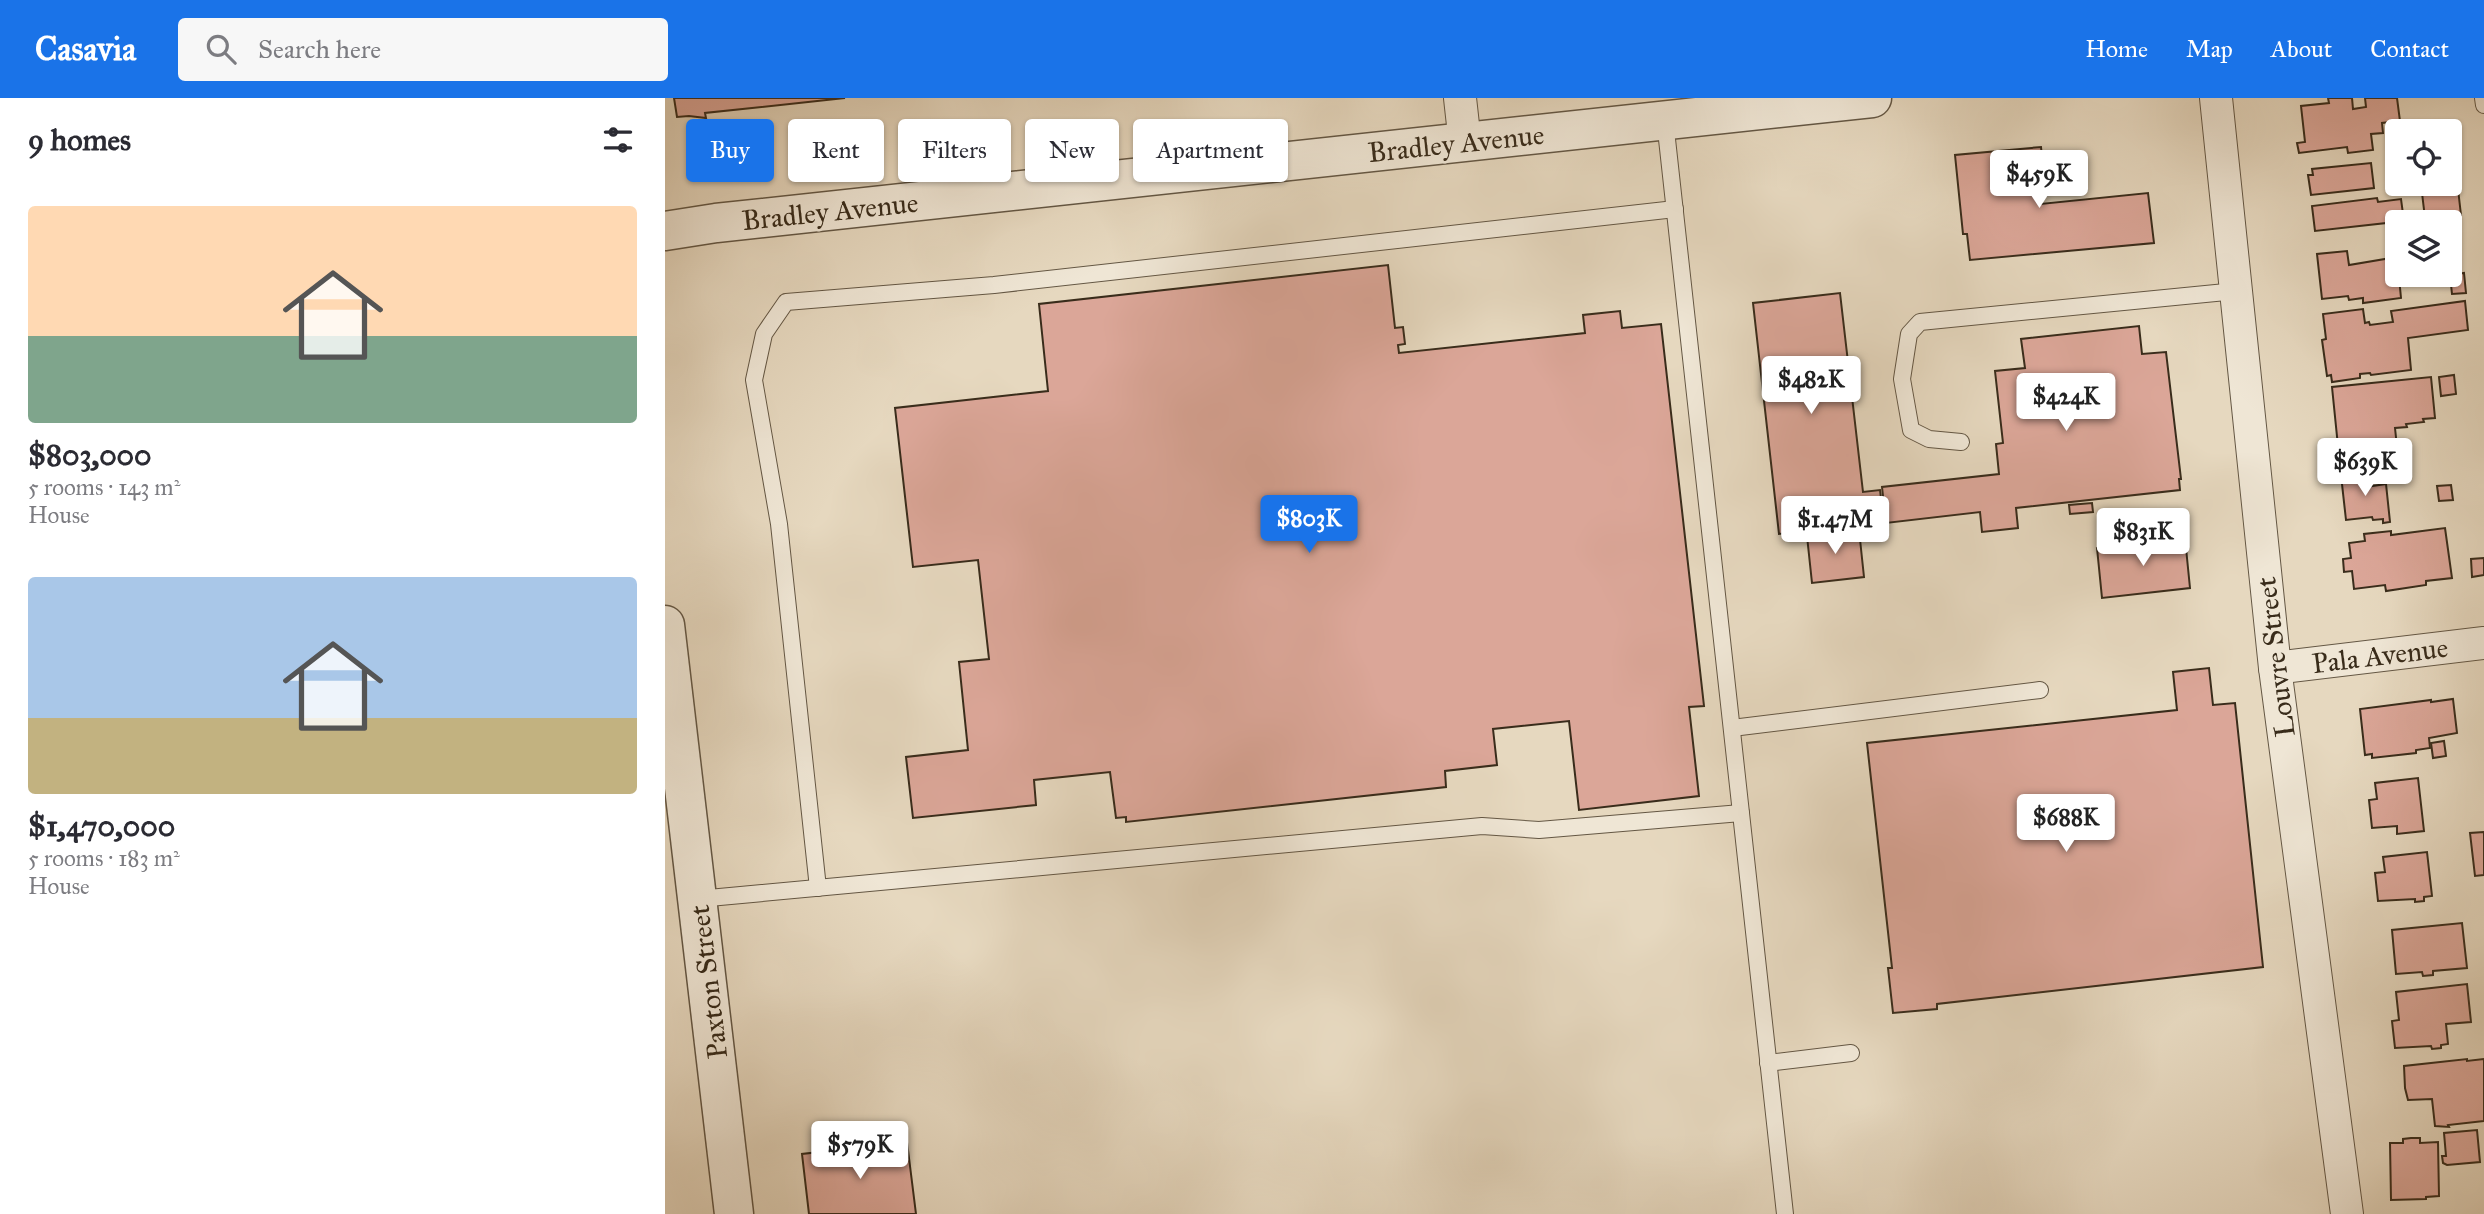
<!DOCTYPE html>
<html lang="en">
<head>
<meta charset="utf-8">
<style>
	:root { --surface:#fff; --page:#f7f7f7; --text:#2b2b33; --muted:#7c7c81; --accent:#1a73e8 }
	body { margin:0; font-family:"IM FELL Great Primer",serif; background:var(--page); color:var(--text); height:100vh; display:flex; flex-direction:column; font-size:26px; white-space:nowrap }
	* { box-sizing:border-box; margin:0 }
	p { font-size:23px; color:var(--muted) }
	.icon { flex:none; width:38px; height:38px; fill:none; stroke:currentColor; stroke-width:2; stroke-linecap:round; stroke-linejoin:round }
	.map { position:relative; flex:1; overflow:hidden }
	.side { display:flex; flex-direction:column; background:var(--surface); width:665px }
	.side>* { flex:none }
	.banner { position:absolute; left:21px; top:21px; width:665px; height:63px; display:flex; gap:14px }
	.buttons { position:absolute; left:1720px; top:21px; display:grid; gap:14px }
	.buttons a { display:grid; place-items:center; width:77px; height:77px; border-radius:7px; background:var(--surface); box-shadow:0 2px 5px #0004; font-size:35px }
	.price { position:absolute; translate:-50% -60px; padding:0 16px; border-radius:7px; background:#fff; color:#222; font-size:23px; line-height:46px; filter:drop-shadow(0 2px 4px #0008) }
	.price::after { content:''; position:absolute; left:50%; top:42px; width:21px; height:16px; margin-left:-10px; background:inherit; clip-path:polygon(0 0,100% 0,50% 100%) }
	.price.on { background:var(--accent); color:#fff }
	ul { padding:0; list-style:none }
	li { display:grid; align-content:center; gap:14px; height:371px; padding:0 28px }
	li span { display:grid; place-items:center; height:217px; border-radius:7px; color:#555 }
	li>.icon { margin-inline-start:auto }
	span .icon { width:126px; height:126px; fill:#fffc; stroke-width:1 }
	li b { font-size:30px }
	h2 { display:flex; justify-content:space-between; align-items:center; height:84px; padding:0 28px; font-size:30px }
	.chip { padding:0 24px; border-radius:7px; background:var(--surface); box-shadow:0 2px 5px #0004; font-size:24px; line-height:63px }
	.chip.on { background:var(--accent); color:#fff }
	header { display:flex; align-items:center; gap:42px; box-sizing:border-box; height:98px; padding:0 35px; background:var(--accent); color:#fff }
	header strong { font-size:33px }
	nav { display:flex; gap:38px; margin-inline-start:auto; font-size:24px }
	.search { width:490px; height:63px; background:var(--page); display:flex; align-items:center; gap:18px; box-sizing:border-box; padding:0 24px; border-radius:7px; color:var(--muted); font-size:26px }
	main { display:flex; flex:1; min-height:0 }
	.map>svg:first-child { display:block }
	.building { fill:#dba698; stroke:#392c1b; stroke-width:2 }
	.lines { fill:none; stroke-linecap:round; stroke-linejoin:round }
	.service-casing { stroke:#645744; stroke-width:18 }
	.minor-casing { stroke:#645744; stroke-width:34 }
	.tertiary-casing { stroke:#645744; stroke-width:41 }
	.service { stroke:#efe6d5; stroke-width:16 }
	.minor { stroke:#efe6d5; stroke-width:32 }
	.tertiary { stroke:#efe6d5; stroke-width:38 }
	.labels { text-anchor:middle; stroke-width:5; stroke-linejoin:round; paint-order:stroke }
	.street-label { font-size:28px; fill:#392c1b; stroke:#efe6d5 }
</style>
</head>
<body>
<header>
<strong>Casavia</strong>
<div class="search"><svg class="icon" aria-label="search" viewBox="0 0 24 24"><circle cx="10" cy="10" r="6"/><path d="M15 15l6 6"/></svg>Search here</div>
<nav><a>Home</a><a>Map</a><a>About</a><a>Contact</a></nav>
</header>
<main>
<section class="side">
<h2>9 homes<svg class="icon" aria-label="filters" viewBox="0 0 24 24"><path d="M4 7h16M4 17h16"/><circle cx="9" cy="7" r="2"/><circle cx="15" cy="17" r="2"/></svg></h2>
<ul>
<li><span style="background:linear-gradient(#ffd9b3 60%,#7fa58c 0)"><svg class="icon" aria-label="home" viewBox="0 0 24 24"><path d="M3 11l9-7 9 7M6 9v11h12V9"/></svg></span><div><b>$803,000</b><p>5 rooms · 143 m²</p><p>House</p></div></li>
<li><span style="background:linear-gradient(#a9c7e8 65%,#c2b280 0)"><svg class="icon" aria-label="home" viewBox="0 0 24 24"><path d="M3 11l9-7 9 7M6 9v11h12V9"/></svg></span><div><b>$1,470,000</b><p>5 rooms · 183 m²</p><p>House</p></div></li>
</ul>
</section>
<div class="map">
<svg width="1819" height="1116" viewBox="0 0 1819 1116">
	<rect width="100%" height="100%" fill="#e6d8bf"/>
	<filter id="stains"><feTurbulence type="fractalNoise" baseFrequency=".00286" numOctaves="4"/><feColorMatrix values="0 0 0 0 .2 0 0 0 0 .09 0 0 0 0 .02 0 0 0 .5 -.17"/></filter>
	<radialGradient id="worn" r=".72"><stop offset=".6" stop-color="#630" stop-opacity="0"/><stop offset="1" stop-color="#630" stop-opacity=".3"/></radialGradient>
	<g class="building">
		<polygon points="9,0 180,0 40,15 41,20 24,18 12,19"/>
		<polygon points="1663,0 1687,0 1688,11 1701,9 1700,0 1732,0 1735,23 1717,25 1718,35 1706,36 1708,52 1683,55 1682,49 1634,55 1632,45 1640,44 1636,8 1664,5"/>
		<polygon points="1376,49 1381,98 1376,98 1376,106 1483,95 1489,145 1305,162 1302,136 1298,136 1290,57"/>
		<polygon points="1785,54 1788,54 1792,81 1785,82"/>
		<polygon points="1732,59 1732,72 1726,73 1725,60"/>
		<polygon points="1706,65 1709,90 1646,97 1643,77 1648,77 1647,71"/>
		<polygon points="1793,91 1796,117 1760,120 1757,95"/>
		<polygon points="1712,100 1713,104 1736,101 1739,123 1650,133 1647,108"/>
		<polygon points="1682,153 1684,167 1732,159 1736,200 1698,205 1698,200 1684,202 1683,198 1657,201 1652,156"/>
		<polygon points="723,167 730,230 738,229 740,246 733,247 734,255 920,235 918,217 955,213 957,230 996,226 1039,608 1024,609 1034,698 914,712 904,623 828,631 832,667 780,673 781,689 461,724 461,719 451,720 445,674 369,682 371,707 248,720 241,659 303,652 294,564 324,561 313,462 248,469 230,310 383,293 374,206"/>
		<polygon points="1799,175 1801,195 1787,196 1785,177"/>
		<polygon points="1175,195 1198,394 1215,392 1218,417 1201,419 1202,426 1114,436 1088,205"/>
		<polygon points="1800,203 1803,232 1743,240 1746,272 1706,277 1705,275 1695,276 1695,280 1667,284 1666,277 1662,278 1657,242 1661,241 1658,216 1698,211 1700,225 1704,224 1705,227 1728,224 1726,213"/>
		<polygon points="1474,228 1477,256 1501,254 1516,381 1514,381 1515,392 1351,410 1353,430 1317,434 1315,414 1221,425 1217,389 1334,376 1331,346 1338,345 1330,273 1360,270 1356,241"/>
		<polygon points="1789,277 1791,296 1776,298 1774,279"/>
		<polygon points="1766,279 1770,320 1758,321 1759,324 1741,326 1742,329 1730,330 1732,349 1674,358 1667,289"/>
		<polygon points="1705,373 1707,388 1721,386 1725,424 1718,425 1718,421 1708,422 1707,419 1681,422 1676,377"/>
		<polygon points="1786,387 1788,402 1774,403 1772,388"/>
		<polygon points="1427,405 1428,414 1405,416 1404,407"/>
		<polygon points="1780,430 1787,480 1761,483 1761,487 1721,493 1720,487 1689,491 1687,473 1679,474 1678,461 1686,460 1684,445 1700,443 1699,436 1726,433 1726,437"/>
		<polygon points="1194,432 1199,479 1147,485 1142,438"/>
		<polygon points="1520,440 1525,490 1437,500 1432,450"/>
		<polygon points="1819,460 1819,477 1807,479 1806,461"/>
		<polygon points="1544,570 1548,607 1570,605 1598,869 1272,906 1272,911 1228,915 1223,870 1227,870 1202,645 1512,612 1508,574"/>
		<polygon points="1788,601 1792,635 1764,640 1765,650 1751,652 1751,655 1707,660 1707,656 1700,657 1695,611 1766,602 1766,604"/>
		<polygon points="1779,643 1781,658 1768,660 1766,645"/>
		<polygon points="1753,680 1759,733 1732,736 1732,728 1707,730 1704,702 1712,701 1710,685"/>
		<polygon points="1819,734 1819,777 1810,778 1805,735"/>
		<polygon points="1762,754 1767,798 1759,799 1759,803 1750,804 1750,801 1713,803 1710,775 1720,774 1718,759"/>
		<polygon points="1797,825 1802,870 1768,873 1768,877 1758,878 1757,874 1731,876 1727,832"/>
		<polygon points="1802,886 1806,924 1781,926 1783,946 1776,947 1776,950 1767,951 1766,948 1730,950 1727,923 1734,922 1731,894"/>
		<polygon points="1802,961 1802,963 1819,961 1819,1023 1783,1027 1784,1029 1770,1028 1767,1001 1743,1002 1740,990 1739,968"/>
		<polygon points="1812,1032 1815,1064 1782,1067 1778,1065 1777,1058 1781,1058 1779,1035"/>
		<polygon points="1746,1040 1755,1040 1755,1045 1773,1044 1774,1098 1761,1099 1761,1101 1726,1102 1725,1045 1738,1045 1738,1041"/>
		<polygon points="242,1044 251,1116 144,1116 137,1056"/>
	</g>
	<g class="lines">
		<defs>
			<g id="service">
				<polyline points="1818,0 1819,7"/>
				<polyline points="1000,23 1120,1116"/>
				<polyline points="1296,344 1264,341 1246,332 1237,281 1244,236 1255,224 1571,193"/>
				<polyline points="1067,630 1375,592"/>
				<polyline points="153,790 114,426 89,282 99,236 121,204 329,187 1010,111"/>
				<polyline points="33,801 817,728 874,732 1076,715"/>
				<polyline points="1103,965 1186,955"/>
			</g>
			<g id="minor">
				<polyline points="795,0 800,45"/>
				<polyline points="1551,0 1610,570 1682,1116"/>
				<polyline points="1610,570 1819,545"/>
			</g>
			<g id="tertiary">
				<polyline points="0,133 51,125 1207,0"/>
				<polyline points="0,527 69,1116"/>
			</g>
		</defs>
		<use href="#service" class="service-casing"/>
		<use href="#minor" class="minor-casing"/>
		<use href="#tertiary" class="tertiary-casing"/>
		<use href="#service" class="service"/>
		<use href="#minor" class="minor"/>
		<use href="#tertiary" class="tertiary"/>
	</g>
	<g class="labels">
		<g class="street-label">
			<text transform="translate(791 45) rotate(-6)" y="10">Bradley Avenue</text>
			<text transform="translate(165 113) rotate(-6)" y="10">Bradley Avenue</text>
			<text transform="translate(1715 557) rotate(-7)" y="10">Pala Avenue</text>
			<text transform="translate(1610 559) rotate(-97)" y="10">Louvre Street</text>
			<text transform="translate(43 884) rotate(-97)" y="10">Paxton Street</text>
		</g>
	</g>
	<rect width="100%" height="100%" filter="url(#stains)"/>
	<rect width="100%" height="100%" fill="url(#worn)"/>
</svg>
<div class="buttons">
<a><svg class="icon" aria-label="locate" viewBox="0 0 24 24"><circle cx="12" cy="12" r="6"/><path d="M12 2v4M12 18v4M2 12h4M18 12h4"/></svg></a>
<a><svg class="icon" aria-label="layers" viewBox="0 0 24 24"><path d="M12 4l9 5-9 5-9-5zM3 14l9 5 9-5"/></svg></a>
</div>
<b class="price" style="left:1374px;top:112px">$459K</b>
<b class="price" style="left:1146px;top:318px">$482K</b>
<b class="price" style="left:1401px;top:335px">$424K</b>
<b class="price" style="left:1700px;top:400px">$639K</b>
<b class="price on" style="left:644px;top:457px">$803K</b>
<b class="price" style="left:1170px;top:458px">$1.47M</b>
<b class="price" style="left:1478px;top:470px">$831K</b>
<b class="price" style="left:1401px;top:756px">$688K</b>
<b class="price" style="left:195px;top:1083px">$579K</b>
<div class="banner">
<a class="chip on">Buy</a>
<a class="chip">Rent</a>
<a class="chip">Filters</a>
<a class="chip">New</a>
<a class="chip">Apartment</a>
</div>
</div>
</main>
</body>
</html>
